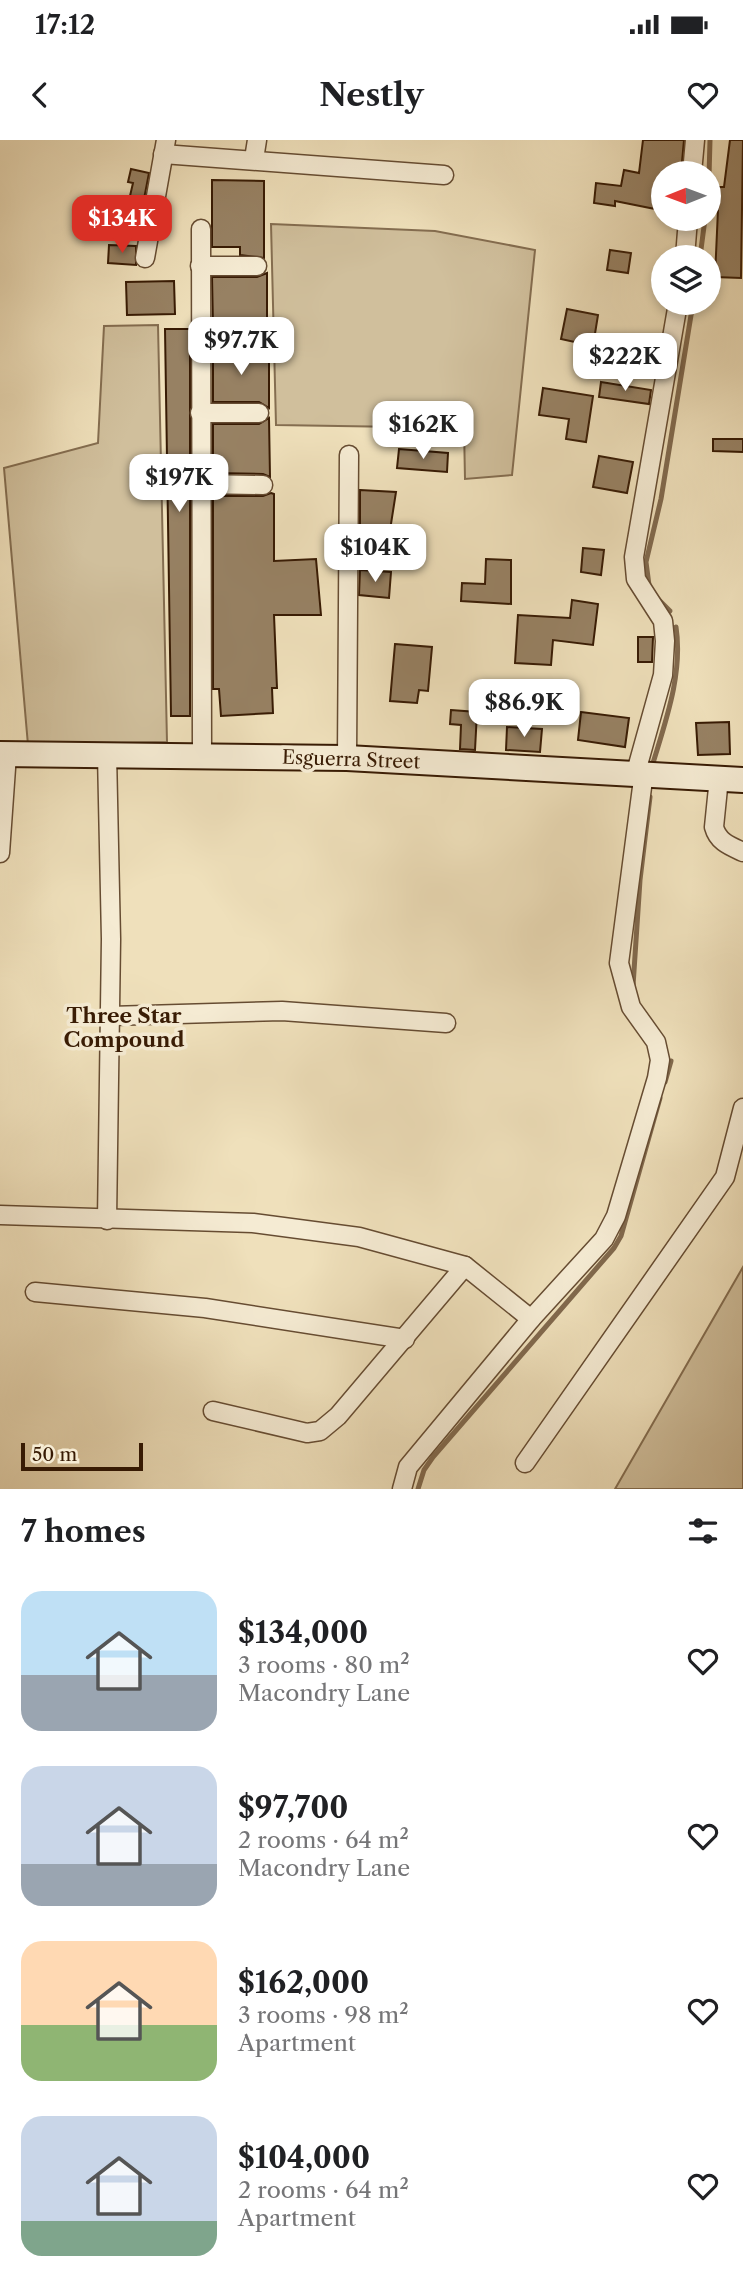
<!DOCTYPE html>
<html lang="en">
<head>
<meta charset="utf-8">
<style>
	:root { --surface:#fff; --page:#f2f2f2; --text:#202124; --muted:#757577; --accent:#d93025 }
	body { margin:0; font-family:"Libre Caslon Text",serif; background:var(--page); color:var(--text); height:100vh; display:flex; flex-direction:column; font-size:26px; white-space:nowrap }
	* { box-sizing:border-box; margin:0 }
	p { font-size:23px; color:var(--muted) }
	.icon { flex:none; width:38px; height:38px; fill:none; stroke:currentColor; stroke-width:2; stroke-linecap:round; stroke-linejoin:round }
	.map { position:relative; height:1349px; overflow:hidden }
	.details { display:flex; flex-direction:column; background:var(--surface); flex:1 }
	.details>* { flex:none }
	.needle { width:46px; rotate:269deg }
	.fabs { position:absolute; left:651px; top:21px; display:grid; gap:14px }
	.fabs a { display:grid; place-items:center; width:70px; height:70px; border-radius:50%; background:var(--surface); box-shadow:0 4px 10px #0003; font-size:35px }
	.scale { position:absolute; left:21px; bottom:18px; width:122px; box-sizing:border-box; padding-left:7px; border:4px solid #381b04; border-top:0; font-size:19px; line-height:24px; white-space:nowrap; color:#381b04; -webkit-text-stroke:5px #f5ebd3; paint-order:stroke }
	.price { position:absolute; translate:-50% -60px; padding:0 16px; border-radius:14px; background:#fff; color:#222; font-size:23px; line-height:46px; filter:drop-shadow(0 2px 4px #0008) }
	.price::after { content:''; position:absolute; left:50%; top:42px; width:21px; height:16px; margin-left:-10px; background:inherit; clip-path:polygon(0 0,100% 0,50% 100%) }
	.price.current { background:var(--accent); color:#fff }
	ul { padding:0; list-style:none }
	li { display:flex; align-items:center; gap:21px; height:175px; padding:0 21px }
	li span { display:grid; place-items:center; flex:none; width:196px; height:140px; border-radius:21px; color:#555 }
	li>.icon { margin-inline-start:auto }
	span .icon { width:84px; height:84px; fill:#fffc; stroke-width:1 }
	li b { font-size:30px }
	h2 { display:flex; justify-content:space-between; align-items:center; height:84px; padding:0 21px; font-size:30px }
	.status { display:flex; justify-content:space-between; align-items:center; height:49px; padding:0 35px; background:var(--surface); direction:ltr }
	.status svg { height:19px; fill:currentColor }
	header { display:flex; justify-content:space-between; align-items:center; height:91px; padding:0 21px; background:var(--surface); font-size:32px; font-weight:700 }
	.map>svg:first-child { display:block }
	.green { fill:#d0bf9c; stroke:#846d50; stroke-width:2 }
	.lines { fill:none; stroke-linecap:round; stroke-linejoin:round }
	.stream { stroke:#81694d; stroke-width:5 }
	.building { fill:#978163; stroke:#381b04; stroke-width:2 }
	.street-casing { stroke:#664c32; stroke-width:21 }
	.secondary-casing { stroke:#381b04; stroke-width:28 }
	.street { stroke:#f5ebd3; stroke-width:18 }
	.secondary { stroke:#f5ebd3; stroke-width:24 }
	.labels { text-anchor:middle; stroke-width:7; stroke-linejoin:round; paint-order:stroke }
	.street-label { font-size:19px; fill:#381b04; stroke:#f5ebd3 }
	.neighbourhood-label { font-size:21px; font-weight:bold; fill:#381b04; stroke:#f5ebd3 }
</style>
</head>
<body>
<div class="status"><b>17:12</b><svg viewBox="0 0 49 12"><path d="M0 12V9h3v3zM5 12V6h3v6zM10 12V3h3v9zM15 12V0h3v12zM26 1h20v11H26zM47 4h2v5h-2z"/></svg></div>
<header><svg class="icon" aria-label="back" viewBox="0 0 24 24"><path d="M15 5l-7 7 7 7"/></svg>Nestly<svg class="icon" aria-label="heart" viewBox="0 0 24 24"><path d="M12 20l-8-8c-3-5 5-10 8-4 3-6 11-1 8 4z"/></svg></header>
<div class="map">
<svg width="743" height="1349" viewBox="0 0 743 1349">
	<rect width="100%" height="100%" fill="#efe0bb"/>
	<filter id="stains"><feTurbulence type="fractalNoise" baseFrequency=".00286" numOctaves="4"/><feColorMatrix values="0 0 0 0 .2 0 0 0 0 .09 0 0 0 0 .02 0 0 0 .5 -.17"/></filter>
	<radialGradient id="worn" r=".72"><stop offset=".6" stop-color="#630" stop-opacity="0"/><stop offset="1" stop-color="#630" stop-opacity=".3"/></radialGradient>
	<g class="green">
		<polygon points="271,84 435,91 535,110 512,335 465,339 464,288 276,285"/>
		<polygon points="158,185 167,602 28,605 4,328 98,303 104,186"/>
		<polygon points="743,1127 743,1349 615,1349"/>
	</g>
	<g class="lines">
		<g class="stream">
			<polyline points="709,37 710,0"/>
			<polyline points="700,117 705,79"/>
			<polyline points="649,445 646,422 661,359 693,163"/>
			<polyline points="658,459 670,471"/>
			<path d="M653,623C666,580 683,533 676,487"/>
			<polyline points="633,846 640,740 650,657"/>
			<polyline points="665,942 671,921"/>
			<polyline points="418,1349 424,1330 433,1317 614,1108 621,1096 660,958"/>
		</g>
	</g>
	<g class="building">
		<polygon points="643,0 684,0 681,33 663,32 660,70 615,61 615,66 594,63 596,43 621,46 624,30 639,33"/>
		<polygon points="730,0 743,0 741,138 715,137 719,47 724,47"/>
		<polygon points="131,29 149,33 144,59 130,56 133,43 128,42"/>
		<polygon points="212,40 264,41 264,118 240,115 240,107 212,107"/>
		<polygon points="109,105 136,106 136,125 108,123"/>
		<polygon points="610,110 631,113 628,133 607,130"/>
		<polygon points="267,133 267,192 213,186 212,137 257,137"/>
		<polygon points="174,141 175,174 127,175 126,142"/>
		<polygon points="567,169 598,175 593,206 561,199"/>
		<polygon points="165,189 190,189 190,337 188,345 190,351 190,576 171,576"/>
		<polygon points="213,209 260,212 269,209 269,268 259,262 213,262"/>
		<polygon points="601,242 651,250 649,264 599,257"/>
		<polygon points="543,248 593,256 586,302 566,299 569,279 539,275"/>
		<polygon points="269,278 270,337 263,334 213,333 213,284 259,284"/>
		<polygon points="713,299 743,299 743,312 713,311"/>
		<polygon points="399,309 448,313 447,332 397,328"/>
		<polygon points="599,316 633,322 627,353 593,347"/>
		<polygon points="360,350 396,352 388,403 360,400"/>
		<polygon points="271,353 274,354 274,421 316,419 321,475 274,475 277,548 272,548 273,573 221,576 219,549 213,549 213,356 263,356"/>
		<polygon points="583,408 604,410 601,435 581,432"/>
		<polygon points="486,419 511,420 511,464 461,461 462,443 485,444"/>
		<polygon points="360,430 391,432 389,458 359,455"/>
		<polygon points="572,460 598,464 593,505 553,500 551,525 515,523 518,475 570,478"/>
		<polygon points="638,497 653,497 652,522 638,522"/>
		<polygon points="395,504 432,507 428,551 419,550 417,563 390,561"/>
		<polygon points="451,570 477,572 475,610 460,609 461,585 450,584"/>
		<polygon points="581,572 629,578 625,607 578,600"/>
		<polygon points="729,582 730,614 698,615 696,583"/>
		<polygon points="507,587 542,589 540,612 506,610"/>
	</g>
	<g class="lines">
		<defs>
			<g id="street">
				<polyline points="163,14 444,35"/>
				<polyline points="254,19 257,0"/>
				<polyline points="692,33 695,0"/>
				<polyline points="201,89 202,614"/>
				<polyline points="685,117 688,79"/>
				<polyline points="145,118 166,0"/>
				<polyline points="200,126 257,126"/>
				<polyline points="200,197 261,201"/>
				<polyline points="200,273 259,273"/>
				<polyline points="199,344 263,345"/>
				<polyline points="347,618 349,315"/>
				<polyline points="636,632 663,535 665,501 663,481 636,439 634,417 678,163"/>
				<path d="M719,638L714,687C718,702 730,706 743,712"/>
				<polyline points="0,713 7,614"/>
				<polyline points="110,876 282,871 446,883"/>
				<polyline points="0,1075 253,1083 359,1097 465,1126 531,1179"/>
				<polyline points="107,1080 111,799 107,614"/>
				<polyline points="35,1152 205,1168 405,1199"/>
				<polyline points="213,1271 307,1293 320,1291 338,1276 465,1126"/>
				<polyline points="525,1323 725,1037 743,968"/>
				<polyline points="402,1349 408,1327 531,1179 604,1099 616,1076 657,938 660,920 656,902 631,867 619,823 644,632"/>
			</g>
			<polyline id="secondary" points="0,614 347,618 743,640"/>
		</defs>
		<use href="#street" class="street-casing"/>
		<use href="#secondary" class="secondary-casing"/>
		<use href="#street" class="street"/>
		<use href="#secondary" class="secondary"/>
	</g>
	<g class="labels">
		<g class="street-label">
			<text transform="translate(351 619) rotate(2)" y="7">Esguerra Street</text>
		</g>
		<g class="neighbourhood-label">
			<text x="124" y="883">Three Star<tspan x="124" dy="24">Compound</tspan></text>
		</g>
	</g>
	<rect width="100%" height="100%" filter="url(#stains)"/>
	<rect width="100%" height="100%" fill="url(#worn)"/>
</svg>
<div class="fabs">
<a><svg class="needle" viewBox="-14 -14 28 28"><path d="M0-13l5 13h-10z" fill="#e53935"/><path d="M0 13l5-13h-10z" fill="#757577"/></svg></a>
<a><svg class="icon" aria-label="layers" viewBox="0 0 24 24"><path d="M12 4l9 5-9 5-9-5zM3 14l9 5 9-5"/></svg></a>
</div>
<div class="scale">50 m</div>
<b class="price current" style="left:122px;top:115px">$134K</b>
<b class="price" style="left:241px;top:237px">$97.7K</b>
<b class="price" style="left:625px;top:253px">$222K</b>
<b class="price" style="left:423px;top:321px">$162K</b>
<b class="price" style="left:179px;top:374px">$197K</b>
<b class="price" style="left:375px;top:444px">$104K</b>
<b class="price" style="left:524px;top:599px">$86.9K</b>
</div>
<section class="details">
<h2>7 homes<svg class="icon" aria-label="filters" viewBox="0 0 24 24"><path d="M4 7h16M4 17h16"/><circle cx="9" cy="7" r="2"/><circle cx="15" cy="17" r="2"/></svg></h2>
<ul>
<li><span style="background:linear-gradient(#bfe0f5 60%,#9aa5b1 0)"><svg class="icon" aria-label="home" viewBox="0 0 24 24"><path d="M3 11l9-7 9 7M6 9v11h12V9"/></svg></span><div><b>$134,000</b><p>3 rooms · 80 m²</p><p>Macondry Lane</p></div><svg class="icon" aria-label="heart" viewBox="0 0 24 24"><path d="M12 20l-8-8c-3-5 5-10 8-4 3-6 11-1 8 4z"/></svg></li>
<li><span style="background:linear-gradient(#c9d6e8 70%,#9aa5b1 0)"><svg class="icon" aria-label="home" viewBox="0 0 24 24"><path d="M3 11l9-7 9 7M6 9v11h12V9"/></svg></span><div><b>$97,700</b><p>2 rooms · 64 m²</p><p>Macondry Lane</p></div><svg class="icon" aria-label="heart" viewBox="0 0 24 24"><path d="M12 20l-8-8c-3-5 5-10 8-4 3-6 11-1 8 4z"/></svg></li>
<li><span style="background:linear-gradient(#ffd9b3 60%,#8fb573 0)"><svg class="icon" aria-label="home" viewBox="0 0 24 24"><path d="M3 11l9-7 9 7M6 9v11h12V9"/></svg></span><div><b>$162,000</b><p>3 rooms · 98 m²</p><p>Apartment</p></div><svg class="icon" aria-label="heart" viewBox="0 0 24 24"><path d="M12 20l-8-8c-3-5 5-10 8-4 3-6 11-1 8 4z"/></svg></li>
<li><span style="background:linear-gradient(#c9d6e8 75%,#7fa58c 0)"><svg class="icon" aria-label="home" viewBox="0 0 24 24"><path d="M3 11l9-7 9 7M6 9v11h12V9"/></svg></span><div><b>$104,000</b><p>2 rooms · 64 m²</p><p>Apartment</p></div><svg class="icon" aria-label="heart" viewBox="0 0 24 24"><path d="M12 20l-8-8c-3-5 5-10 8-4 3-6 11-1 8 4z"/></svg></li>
</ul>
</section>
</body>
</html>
